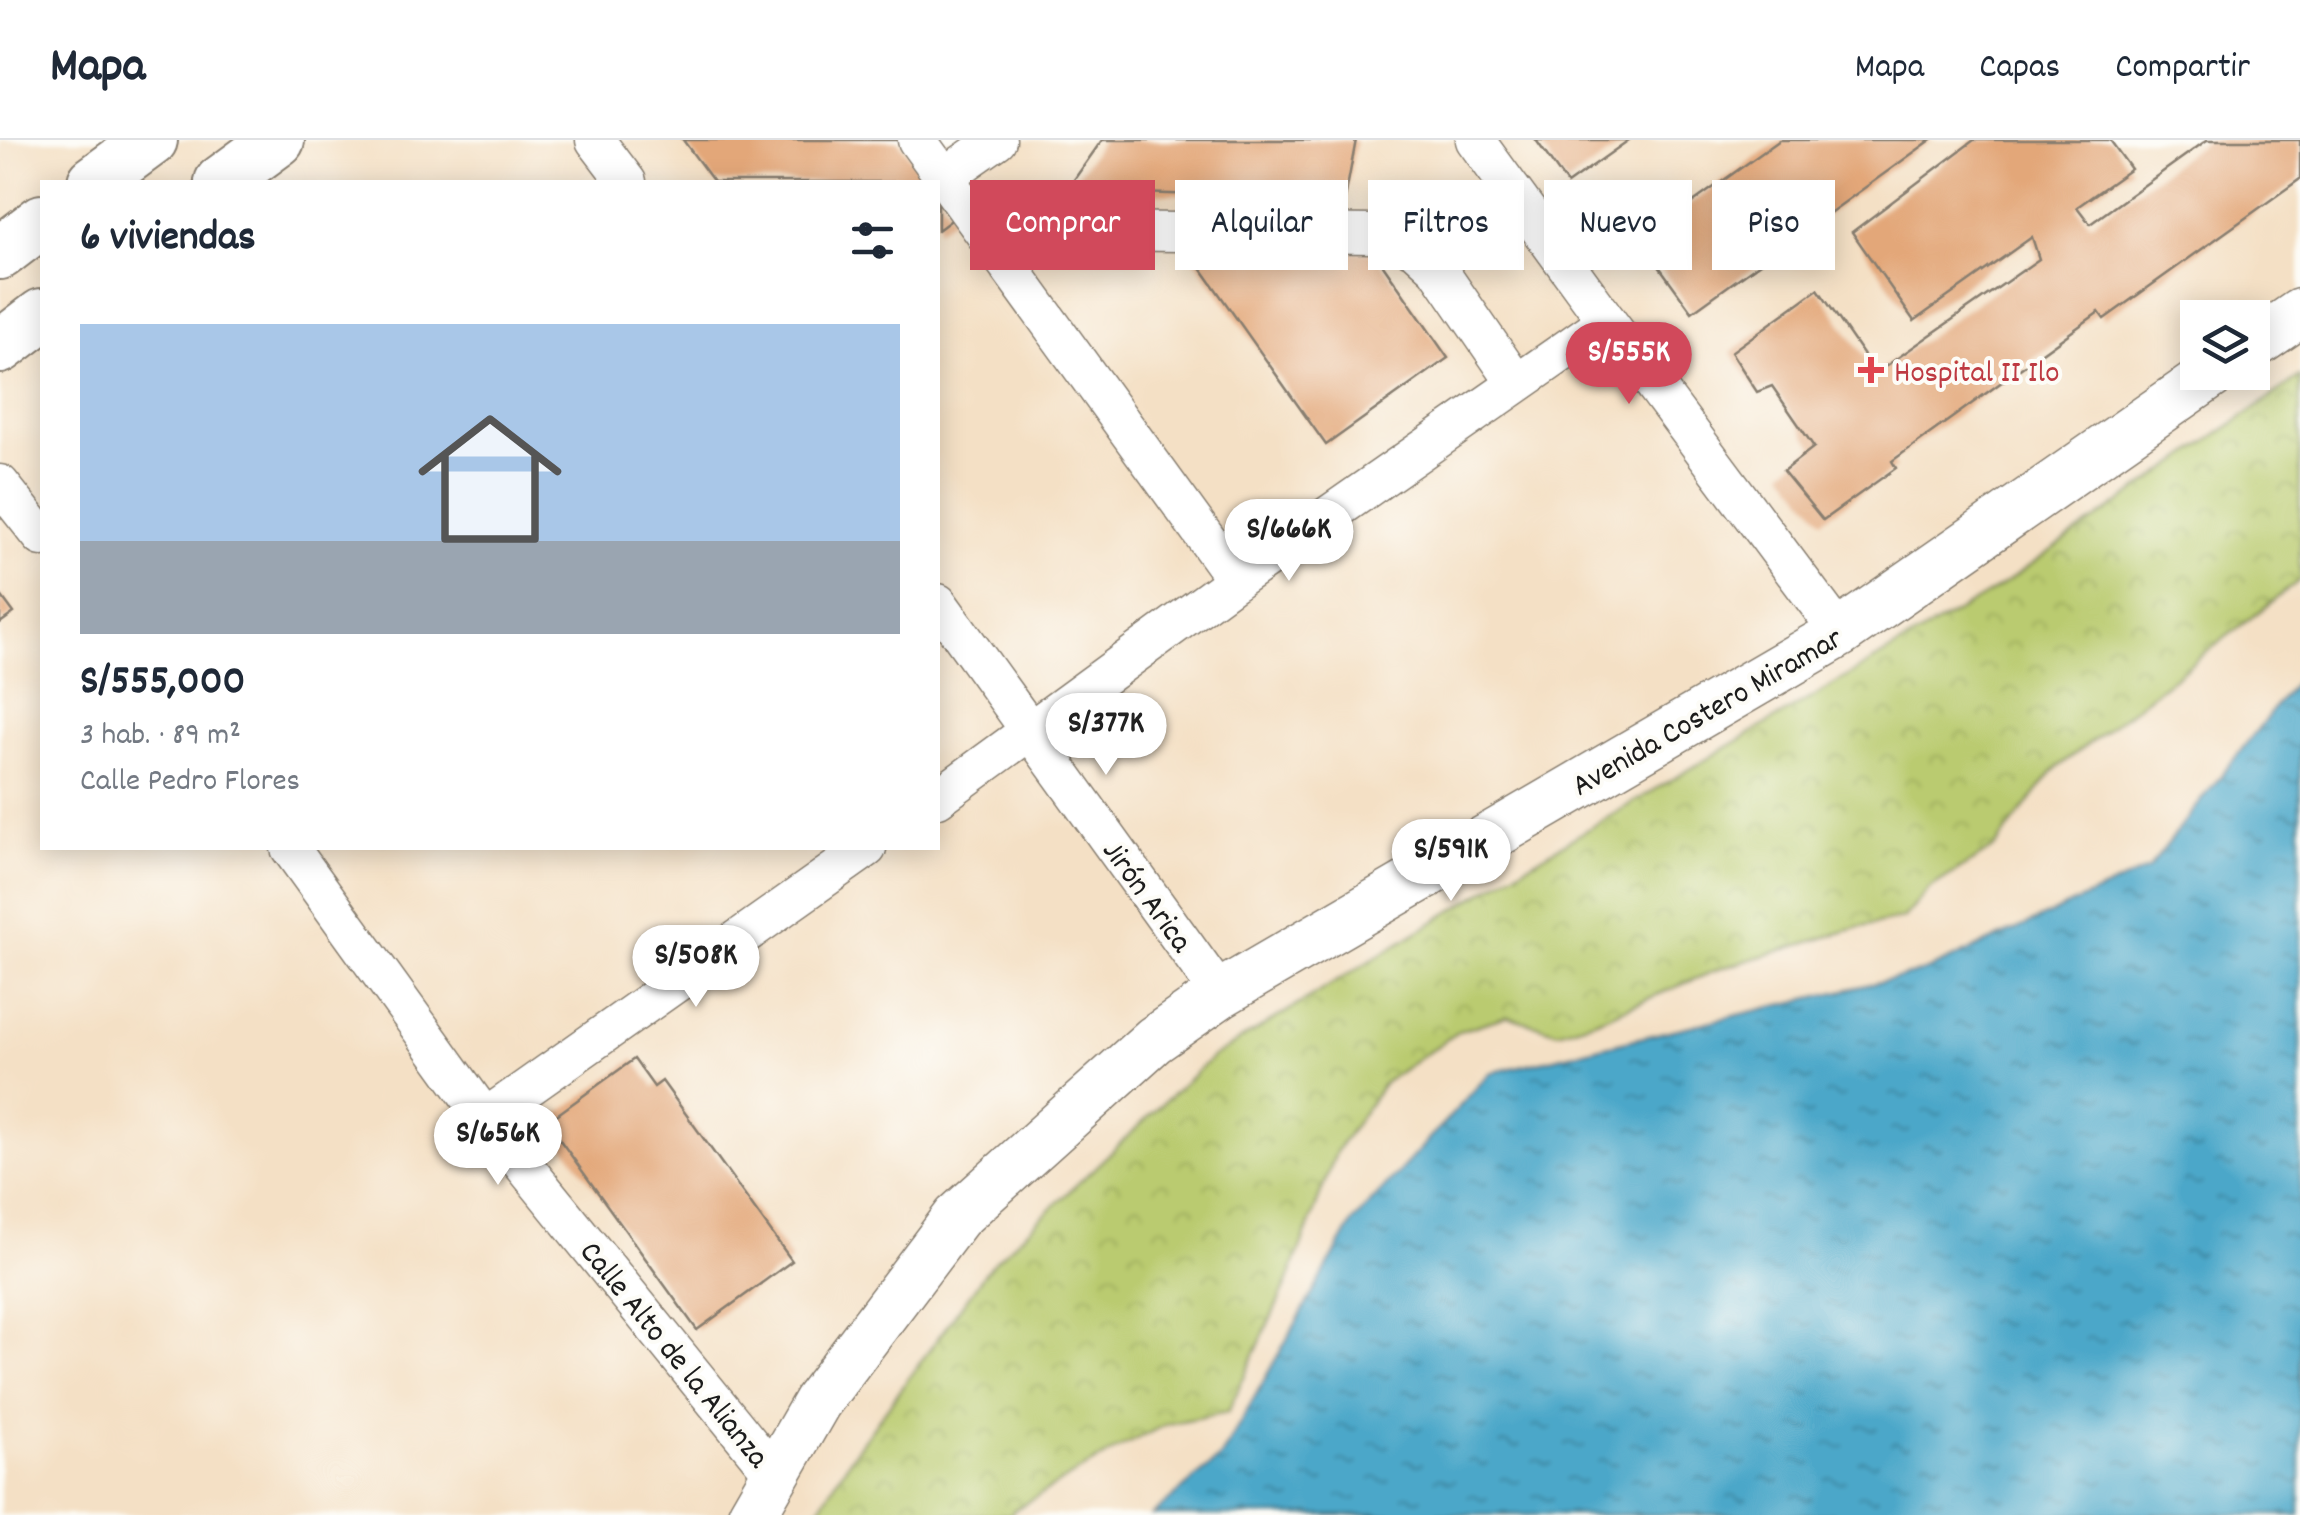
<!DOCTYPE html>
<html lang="es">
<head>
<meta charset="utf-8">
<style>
	:root { --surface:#fff; --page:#f6f6f7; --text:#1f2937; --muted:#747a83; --line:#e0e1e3; --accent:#d1495b }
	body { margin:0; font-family:Dekko,sans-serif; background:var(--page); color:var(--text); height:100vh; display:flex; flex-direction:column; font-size:38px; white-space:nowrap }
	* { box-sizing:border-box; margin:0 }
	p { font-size:32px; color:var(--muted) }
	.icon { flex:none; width:55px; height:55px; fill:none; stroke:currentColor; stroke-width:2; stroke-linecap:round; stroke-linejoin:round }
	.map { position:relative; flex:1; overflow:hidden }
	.drawer { position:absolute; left:40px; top:40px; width:900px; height:670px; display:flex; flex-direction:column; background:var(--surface); border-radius:0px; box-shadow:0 5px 25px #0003 }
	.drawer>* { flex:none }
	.banner { position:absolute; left:970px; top:40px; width:950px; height:90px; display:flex; gap:20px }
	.fabs { position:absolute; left:2180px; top:160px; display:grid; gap:20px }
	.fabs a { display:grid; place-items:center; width:90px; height:90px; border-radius:0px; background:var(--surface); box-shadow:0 5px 25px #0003; font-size:50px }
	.price { position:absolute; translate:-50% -85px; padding:0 22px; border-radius:35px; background:#fff; color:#222; font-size:32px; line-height:65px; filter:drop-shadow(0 2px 5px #0008) }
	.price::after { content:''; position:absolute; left:50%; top:60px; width:30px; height:22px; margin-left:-15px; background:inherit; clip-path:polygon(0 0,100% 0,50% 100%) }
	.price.active { background:var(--accent); color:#fff }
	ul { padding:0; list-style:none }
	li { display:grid; align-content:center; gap:20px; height:530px; padding:0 40px }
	li span { display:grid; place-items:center; height:310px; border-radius:0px; color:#555 }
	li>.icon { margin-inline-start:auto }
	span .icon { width:180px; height:180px; fill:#fffc; stroke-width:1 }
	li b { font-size:42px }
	h2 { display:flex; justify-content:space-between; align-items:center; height:120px; padding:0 40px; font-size:42px }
	.pill { padding:0 35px; border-radius:0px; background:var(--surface); box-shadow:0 5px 25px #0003; font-size:35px; line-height:90px }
	.pill.active { background:var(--accent); color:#fff }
	header { display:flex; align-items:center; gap:60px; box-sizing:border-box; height:140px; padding:0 50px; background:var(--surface); border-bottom:2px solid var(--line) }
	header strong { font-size:48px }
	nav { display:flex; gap:55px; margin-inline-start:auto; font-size:35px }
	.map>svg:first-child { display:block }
	.park { fill:url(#park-crowns); stroke:#6b7446; stroke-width:2.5 }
	.water { fill:url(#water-ripples); stroke:#346272; stroke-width:2.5 }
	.building { fill:#e3a779 }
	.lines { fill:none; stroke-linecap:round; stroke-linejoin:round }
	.minor-casing { stroke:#887e70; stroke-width:41 }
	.tertiary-casing { stroke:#887e70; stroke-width:51 }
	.secondary-casing { stroke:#887e70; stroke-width:56 }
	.minor { stroke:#fff; stroke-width:38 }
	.tertiary { stroke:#fff; stroke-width:48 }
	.secondary { stroke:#fff; stroke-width:52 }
	.health-dot { fill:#e0444e; stroke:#fdfcf7; stroke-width:4 }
	.labels { text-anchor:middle; stroke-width:8; stroke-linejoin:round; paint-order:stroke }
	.health-label { font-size:32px; fill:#be3a42; stroke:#fdfcf7; text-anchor:start }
	.street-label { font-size:32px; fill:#1c1c1c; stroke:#fdfcf7 }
</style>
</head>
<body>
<header>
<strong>Mapa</strong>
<nav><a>Mapa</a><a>Capas</a><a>Compartir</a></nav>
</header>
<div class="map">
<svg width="2300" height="1375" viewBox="0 0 2300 1375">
	<defs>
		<pattern id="park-crowns" width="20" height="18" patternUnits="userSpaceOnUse" patternTransform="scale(2.5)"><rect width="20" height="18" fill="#bacb6f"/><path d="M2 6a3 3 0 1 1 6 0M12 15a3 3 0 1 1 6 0" fill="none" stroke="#9fae60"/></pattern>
		<pattern id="water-ripples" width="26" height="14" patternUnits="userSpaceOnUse" patternTransform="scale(2.5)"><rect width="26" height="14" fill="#4ba7c9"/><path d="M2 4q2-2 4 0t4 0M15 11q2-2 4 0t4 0" fill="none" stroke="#3e87a2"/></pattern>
	</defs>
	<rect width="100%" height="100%" fill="#fdfcf7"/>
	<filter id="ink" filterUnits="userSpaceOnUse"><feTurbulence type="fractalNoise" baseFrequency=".01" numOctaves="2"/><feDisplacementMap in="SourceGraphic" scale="20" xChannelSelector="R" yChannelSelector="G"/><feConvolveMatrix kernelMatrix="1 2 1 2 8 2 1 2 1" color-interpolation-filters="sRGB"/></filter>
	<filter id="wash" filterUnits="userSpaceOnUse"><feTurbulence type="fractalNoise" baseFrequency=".0048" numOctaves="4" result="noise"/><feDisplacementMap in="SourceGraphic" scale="40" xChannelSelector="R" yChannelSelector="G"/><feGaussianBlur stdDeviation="2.25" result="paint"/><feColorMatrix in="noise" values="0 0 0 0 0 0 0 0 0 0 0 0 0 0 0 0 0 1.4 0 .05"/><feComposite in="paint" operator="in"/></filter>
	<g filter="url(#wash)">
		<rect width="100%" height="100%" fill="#f4e0c5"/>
		<polygon class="park" points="2300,237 2300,440 2053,631 1994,708 1930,748 1904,778 1857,788 1722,828 1594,881 1558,892 1507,876 1459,891 1384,943 1337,1010 1288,1141 1228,1272 1167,1284 1115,1310 1014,1370 1011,1375 815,1375 852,1316 991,1125 1211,918 1517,731 1999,447"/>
		<polygon class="water" points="2300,535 2300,1375 1152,1375 1221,1317 1352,1083 1490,933 1926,831 2148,729"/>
		<g id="blocks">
			<g class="building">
				<polygon points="683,0 897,0 928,42 714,42"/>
				<polygon points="1102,0 1356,0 1345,59 1066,51"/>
				<polygon points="1536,0 1629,0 1567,44"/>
				<polygon points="1780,0 1931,0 1692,172 1640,100"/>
				<polygon points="1974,0 2110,0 2131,29 2077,67 2090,84 2207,0 2300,0 2300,39 2104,179 2099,172 1892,321 1896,328 1823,380 1783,331 1814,307 1772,246 1757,252 1731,212 1818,149 1876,233 2039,119 2032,97 1914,181 1852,92"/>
				<polygon points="938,55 954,78 938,90"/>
				<polygon points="1186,107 1374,112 1448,218 1326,305"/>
				<polygon points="0,454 14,473 0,483"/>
				<polygon points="634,919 654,947 662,941 792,1121 697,1190 547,982"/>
			</g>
		</g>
	</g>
	<g filter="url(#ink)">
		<use href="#blocks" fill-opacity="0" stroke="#887e70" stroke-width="2.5"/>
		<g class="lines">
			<defs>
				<g id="minor">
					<polyline points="595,0 627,42"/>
					<polyline points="917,0 1236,440"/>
					<polyline points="1475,0 1607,181 1840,493"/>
					<polyline points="944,37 997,0"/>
					<polyline points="983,90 1377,94 1415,108 1437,128 1516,243"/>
					<polyline points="0,344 42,397"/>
					<polyline points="938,463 1220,854"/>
					<polyline points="938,658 1236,440 1607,181"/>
					<polyline points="290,708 485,978 774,1334"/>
					<polyline points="485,978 867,708"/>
				</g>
				<g id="tertiary">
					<polyline points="2252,206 2300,173"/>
					<polyline points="752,1375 817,1262 957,1077 1154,900 1220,854 1840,493 2215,232"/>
				</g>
				<g id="secondary">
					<polyline points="94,42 151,0"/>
					<polyline points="221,42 278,0"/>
					<polyline points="0,113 42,81"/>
					<polyline points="0,207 42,175"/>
				</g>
			</defs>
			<use href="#minor" class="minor-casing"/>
			<use href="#tertiary" class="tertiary-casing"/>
			<use href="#secondary" class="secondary-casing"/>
			<use href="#minor" class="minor"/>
			<use href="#tertiary" class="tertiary"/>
			<use href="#secondary" class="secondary"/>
		</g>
	</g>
	<path class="health-dot" d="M1866 215h10v10h10v10h-10v10h-10v-10h-10v-10h10z"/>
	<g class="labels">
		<g class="health-label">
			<text x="1894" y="241">Hospital II Ilo</text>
		</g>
		<g class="street-label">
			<text transform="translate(1706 570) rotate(-30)" y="11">Avenida Costero Miramar</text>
			<text transform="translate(1149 755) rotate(54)" y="11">Jirón Arica</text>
			<text transform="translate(676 1213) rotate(51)" y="11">Calle Alto de la Alianza</text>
		</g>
	</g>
</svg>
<div class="fabs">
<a><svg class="icon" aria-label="layers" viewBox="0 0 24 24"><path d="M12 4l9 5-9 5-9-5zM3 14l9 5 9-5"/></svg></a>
</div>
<b class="price active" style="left:1629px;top:267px">S/555K</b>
<b class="price" style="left:1289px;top:444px">S/666K</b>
<b class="price" style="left:1106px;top:638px">S/377K</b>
<b class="price" style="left:1451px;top:764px">S/591K</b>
<b class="price" style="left:696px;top:870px">S/508K</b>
<b class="price" style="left:498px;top:1048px">S/656K</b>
<div class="banner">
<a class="pill active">Comprar</a>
<a class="pill">Alquilar</a>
<a class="pill">Filtros</a>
<a class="pill">Nuevo</a>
<a class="pill">Piso</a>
</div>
<section class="drawer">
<h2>6 viviendas<svg class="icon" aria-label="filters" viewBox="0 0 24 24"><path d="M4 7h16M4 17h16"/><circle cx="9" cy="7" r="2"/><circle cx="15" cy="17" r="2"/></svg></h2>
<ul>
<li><span style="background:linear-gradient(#a9c7e8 70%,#9aa5b1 0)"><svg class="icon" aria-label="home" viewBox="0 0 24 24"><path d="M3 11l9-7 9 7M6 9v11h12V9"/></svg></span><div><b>S/555,000</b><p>3 hab. · 89 m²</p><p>Calle Pedro Flores</p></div></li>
</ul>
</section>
</div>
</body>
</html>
